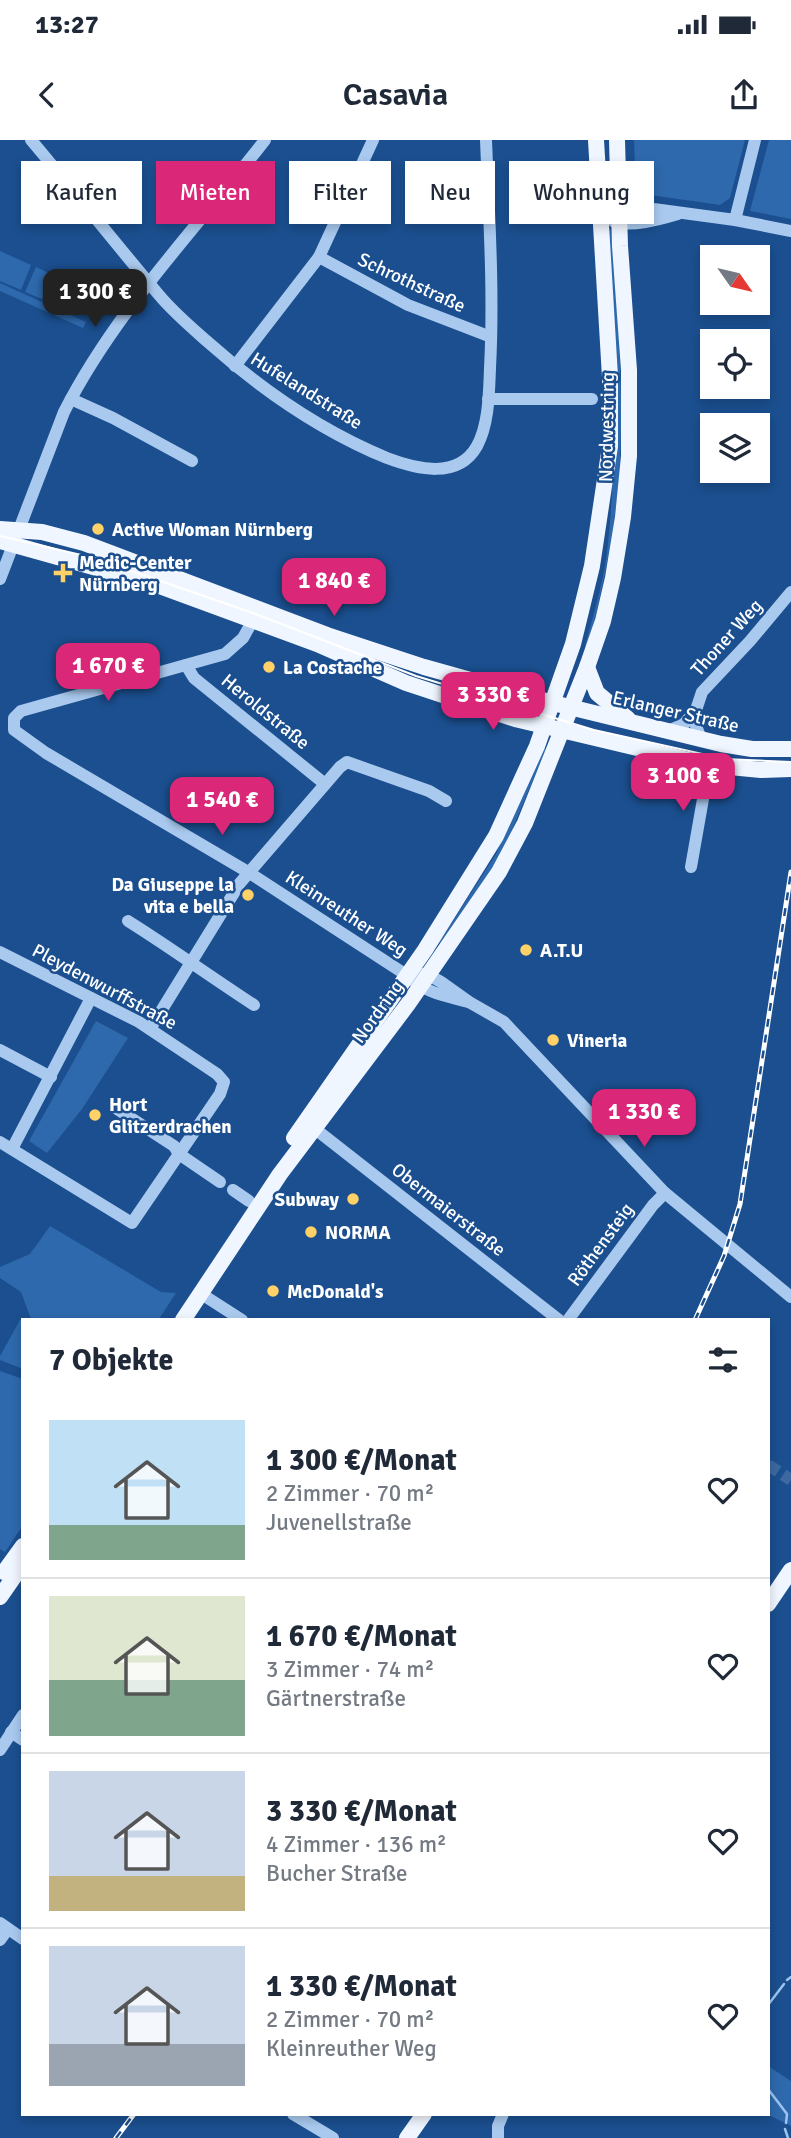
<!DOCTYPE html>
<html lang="de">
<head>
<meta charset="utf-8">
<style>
	:root { --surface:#fff; --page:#f2f2f3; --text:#1f2937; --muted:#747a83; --line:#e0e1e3; --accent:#db2777 }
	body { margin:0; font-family:Signika,sans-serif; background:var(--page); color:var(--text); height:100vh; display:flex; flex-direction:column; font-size:26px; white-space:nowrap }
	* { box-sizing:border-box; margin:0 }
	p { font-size:23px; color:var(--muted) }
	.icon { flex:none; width:38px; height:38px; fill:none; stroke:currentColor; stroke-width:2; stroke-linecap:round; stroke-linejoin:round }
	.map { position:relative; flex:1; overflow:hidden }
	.details { position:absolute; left:21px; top:1178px; width:749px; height:798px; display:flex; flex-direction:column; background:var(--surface); border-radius:0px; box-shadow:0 4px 10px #0003 }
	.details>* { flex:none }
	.top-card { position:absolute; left:21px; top:21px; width:749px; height:63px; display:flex; gap:14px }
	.needle { width:46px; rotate:124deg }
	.buttons { position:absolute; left:700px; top:105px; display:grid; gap:14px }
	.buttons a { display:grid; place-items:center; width:70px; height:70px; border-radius:0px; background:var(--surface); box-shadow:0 4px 10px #0003; font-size:35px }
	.price { position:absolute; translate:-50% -60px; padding:0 16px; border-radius:14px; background:var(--accent); color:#fff; font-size:23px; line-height:46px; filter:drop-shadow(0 2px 4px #0008) }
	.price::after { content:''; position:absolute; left:50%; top:42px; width:21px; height:16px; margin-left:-10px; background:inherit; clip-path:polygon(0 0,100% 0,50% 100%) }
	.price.active { background:#222; color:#fff }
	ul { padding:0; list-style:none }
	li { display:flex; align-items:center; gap:21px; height:175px; padding:0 28px }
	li+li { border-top:2px solid var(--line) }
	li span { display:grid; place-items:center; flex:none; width:196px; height:140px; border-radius:0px; color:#555 }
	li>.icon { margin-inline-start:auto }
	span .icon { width:84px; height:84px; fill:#fffc; stroke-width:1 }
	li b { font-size:30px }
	h2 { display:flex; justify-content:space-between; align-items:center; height:84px; padding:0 28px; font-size:30px }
	.chip { padding:0 24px; border-radius:0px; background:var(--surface); box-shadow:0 4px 10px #0003; font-size:24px; line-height:63px }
	.chip.active { background:var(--accent); color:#fff }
	.status { display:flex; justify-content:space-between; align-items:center; height:49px; padding:0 35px; background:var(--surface); direction:ltr }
	.status svg { height:19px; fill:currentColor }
	header { display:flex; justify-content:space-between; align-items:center; height:91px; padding:0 28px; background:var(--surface); font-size:32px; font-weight:600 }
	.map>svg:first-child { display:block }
	.green { fill:#2e69ad }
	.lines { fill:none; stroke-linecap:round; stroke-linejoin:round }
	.stream { stroke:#9cc4f0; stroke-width:2.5 }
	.minor-tunnel { stroke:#3d69a0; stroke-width:12; stroke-dasharray:12 6; stroke-linecap:butt }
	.minor { stroke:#a9c9ee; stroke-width:12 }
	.major { stroke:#f0f6ff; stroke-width:16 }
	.tram { stroke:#fff; stroke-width:2 }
	.rail-casing { stroke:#fff; stroke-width:5 }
	.rail { stroke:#1b4f8f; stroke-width:2.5; stroke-dasharray:8; stroke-linecap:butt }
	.poi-dot { fill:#ffd166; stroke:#1b4f8f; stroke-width:2.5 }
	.labels { text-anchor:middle; stroke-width:5; stroke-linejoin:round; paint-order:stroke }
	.street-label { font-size:19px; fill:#fff; stroke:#1b4f8f }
	.poi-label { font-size:19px; font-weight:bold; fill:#fff; stroke:#1b4f8f; text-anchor:start }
</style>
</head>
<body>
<div class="status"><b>13:27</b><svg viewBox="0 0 49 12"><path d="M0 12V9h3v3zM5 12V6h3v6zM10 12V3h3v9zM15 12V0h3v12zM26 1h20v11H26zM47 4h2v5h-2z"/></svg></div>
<header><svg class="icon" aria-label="back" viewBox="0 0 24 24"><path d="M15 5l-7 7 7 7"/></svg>Casavia<svg class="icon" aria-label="share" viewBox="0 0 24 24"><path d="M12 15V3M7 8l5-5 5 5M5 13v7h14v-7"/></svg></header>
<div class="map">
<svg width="791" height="1998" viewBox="0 0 791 1998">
	<rect width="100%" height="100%" fill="#1b4f8f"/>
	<g class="green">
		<polygon points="634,0 745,0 730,58 720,65 636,53"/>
		<polygon points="769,0 791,0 791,79 750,71"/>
		<path d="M609,89L611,90C617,172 625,253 619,335C615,393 602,451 588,507L585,506C594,472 605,438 608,403C619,299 612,193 609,89Z"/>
		<polygon points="0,111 31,125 21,150 0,141"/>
		<polygon points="36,127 53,135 42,159 25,152"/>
		<polygon points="0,143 86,182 83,188 0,151"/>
		<polygon points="540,607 546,609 500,719 442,804 439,803 496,714"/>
		<polygon points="96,881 128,898 82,969 47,1013 29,1001"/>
		<polygon points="50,1086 161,1152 176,1153 159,1179 31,1179 21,1152 0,1138 0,1127 30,1114"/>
		<polygon points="20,1180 23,1180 23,1229 0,1220 0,1216"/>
		<polygon points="0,1231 23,1239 23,1385 5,1412 0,1409"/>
		<polygon points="768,1926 791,1941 791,1986 767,1974"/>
	</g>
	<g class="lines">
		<g class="stream">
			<polyline points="787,1840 791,1837"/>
			<polyline points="768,1865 784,1844"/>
			<polyline points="768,1949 787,1974 786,1983"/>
			<polyline points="785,1989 788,1998"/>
		</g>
		<polyline class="minor-tunnel" points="768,1325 791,1340"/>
		<g class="minor">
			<path d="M31,0C74,51 116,104 159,155C174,173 192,188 209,203C262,250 321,291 387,318C416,329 458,340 477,306C489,284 489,253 490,228C494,152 489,76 486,0"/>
			<polyline points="600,75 618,65 624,65 735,80 791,91"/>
			<polyline points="735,80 755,0"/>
			<path d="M613,81C629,88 661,79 678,74"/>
			<polyline points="319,117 408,165 491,197"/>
			<polyline points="235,226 319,117 373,0"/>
			<polyline points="71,259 113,278 192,321"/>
			<polyline points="488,259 592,259"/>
			<path d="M0,439L64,272C116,170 196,89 265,0"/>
			<path d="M257,473L243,498L225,514L21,571L14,578V590L46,613L248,732L408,836C425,853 446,856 469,862"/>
			<polyline points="186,525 194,538 325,644"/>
			<polyline points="668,591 684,584 696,570"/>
			<polyline points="701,599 696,586 696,570 702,552 750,501 791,452"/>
			<polyline points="691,727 709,625"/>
			<path d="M128,781C171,808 211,837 254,865"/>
			<polyline points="0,812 139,882 217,934 224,942 220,954 132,1083 0,1002"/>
			<polyline points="420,834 427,834 441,842 469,862 504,882 665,1053 791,1157"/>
			<polyline points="150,889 240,743 340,627 347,622 429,651 446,661"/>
			<polyline points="0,910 51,937"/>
			<polyline points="114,967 174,1006 179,1014 220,1042"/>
			<polyline points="314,988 559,1180"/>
			<polyline points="12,1009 91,858"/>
			<polyline points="233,1050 249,1061"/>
			<polyline points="200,1153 242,1180"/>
			<polyline points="568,1180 653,1065 665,1053"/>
			<polyline points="11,1592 23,1600"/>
			<polyline points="0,1610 23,1575"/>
			<polyline points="0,1783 23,1799"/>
			<polyline points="0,1800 8,1789"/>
			<polyline points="293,1974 333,1998"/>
			<polyline points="498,1998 498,1986 503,1974"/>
		</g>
		<g class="major">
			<polyline points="0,389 42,392 84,403 327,495 424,527 553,563 721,604 752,609 791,609"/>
			<polyline points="0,401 154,444 317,504 406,543 515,579 709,625 761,630 791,629"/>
			<polyline points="587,527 597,553 628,579"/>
			<polyline points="294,998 425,810 496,696 537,606 573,504 592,426 610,306 610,237 596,0"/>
			<polyline points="183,1180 280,1034 408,864 499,732 525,683 587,527 603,481 613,438 623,377 629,316 629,230 620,106 617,0"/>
			<polyline points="4,1432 23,1406"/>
			<polyline points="0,1457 23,1424"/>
			<polyline points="768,1464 791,1430"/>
			<polyline points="407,1998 424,1974"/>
		</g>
		<polyline class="tram" points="0,396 94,418 253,473 416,536 594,590 725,619 791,622"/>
		<defs>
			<g id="rail">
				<polyline points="695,1180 724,1116 740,1064 791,732"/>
				<polyline points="116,1998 134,1974"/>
			</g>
		</defs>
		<use href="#rail" class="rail-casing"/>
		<use href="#rail" class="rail"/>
	</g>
	<g class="poi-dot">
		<circle cx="98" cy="389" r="7"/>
		<path d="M59.5 422.5h7v7h7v7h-7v7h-7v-7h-7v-7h7z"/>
		<circle cx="269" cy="527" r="7"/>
		<circle cx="248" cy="755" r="7"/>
		<circle cx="526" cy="810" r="7"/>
		<circle cx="553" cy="900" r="7"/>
		<circle cx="95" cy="975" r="7"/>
		<circle cx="353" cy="1059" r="7"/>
		<circle cx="311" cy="1092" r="7"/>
		<circle cx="273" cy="1151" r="7"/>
	</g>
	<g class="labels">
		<g class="street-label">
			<text transform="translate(412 142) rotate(25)" y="7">Schrothstraße</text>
			<text transform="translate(307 250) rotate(32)" y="7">Hufelandstraße</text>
			<text transform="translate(606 287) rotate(-89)" y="7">Nordwestring</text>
			<text transform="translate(726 497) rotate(-48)" y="7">Thoner Weg</text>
			<text transform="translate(266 571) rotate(39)" y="7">Heroldstraße</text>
			<text transform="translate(676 571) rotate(13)" y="7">Erlanger Straße</text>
			<text transform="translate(347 773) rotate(33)" y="7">Kleinreuther Weg</text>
			<text transform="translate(105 846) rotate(28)" y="7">Pleydenwurffstraße</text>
			<text transform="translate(377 871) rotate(-54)" y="7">Nordring</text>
			<text transform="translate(449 1069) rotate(38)" y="7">Obermaierstraße</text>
			<text transform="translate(600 1104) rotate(-54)" y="7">Röthensteig</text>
		</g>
		<g class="poi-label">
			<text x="112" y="396">Active Woman Nürnberg</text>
			<text x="79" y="429">Medic-Center<tspan x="79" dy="22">Nürnberg</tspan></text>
			<text x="283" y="534">La Costache</text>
			<text x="234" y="751" text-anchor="end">Da Giuseppe la<tspan x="234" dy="22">vita e bella</tspan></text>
			<text x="540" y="817">A.T.U</text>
			<text x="567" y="907">Vineria</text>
			<text x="109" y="971">Hort<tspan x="109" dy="22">Glitzerdrachen</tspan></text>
			<text x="339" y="1066" text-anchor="end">Subway</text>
			<text x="325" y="1099">NORMA</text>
			<text x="287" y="1158">McDonald's</text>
		</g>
	</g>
</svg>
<div class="buttons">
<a><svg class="needle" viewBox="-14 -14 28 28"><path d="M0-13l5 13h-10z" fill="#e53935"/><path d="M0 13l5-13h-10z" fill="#747a83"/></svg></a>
<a><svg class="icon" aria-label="locate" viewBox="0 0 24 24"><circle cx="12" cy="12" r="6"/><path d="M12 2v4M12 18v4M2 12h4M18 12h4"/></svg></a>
<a><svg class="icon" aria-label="layers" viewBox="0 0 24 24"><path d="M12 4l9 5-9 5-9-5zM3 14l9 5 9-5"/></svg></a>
</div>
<b class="price active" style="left:95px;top:189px">1 300 €</b>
<b class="price" style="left:334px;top:478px">1 840 €</b>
<b class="price" style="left:108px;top:563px">1 670 €</b>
<b class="price" style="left:493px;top:592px">3 330 €</b>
<b class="price" style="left:683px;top:673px">3 100 €</b>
<b class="price" style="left:222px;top:697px">1 540 €</b>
<b class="price" style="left:644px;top:1009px">1 330 €</b>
<div class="top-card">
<a class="chip">Kaufen</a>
<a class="chip active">Mieten</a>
<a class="chip">Filter</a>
<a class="chip">Neu</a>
<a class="chip">Wohnung</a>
</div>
<section class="details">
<h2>7 Objekte<svg class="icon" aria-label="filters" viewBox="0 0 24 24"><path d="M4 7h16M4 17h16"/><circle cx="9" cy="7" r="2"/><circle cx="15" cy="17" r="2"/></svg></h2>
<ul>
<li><span style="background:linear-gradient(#bfe0f5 75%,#7fa58c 0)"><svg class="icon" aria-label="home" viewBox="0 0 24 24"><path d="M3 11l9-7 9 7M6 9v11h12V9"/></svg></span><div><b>1 300 €/Monat</b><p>2 Zimmer · 70 m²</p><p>Juvenellstraße</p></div><svg class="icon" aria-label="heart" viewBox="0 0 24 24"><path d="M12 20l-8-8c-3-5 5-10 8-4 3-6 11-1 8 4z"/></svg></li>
<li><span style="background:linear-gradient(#dfe7d0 60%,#7fa58c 0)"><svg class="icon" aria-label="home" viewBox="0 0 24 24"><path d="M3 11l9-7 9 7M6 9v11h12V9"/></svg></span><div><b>1 670 €/Monat</b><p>3 Zimmer · 74 m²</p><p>Gärtnerstraße</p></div><svg class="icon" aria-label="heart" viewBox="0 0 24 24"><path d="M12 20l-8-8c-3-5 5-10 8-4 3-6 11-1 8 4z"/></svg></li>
<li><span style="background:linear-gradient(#c9d6e8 75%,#c2b280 0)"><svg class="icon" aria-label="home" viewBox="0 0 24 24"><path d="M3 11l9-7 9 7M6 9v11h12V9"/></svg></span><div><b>3 330 €/Monat</b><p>4 Zimmer · 136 m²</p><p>Bucher Straße</p></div><svg class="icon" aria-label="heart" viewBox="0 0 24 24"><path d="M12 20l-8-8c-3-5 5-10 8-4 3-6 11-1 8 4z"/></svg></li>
<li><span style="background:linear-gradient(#c9d6e8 70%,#9aa5b1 0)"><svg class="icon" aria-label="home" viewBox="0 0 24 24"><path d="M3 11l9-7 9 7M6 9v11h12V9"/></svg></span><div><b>1 330 €/Monat</b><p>2 Zimmer · 70 m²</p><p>Kleinreuther Weg</p></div><svg class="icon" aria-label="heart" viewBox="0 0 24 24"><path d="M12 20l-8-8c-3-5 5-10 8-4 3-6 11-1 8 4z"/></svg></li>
</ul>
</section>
</div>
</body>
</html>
